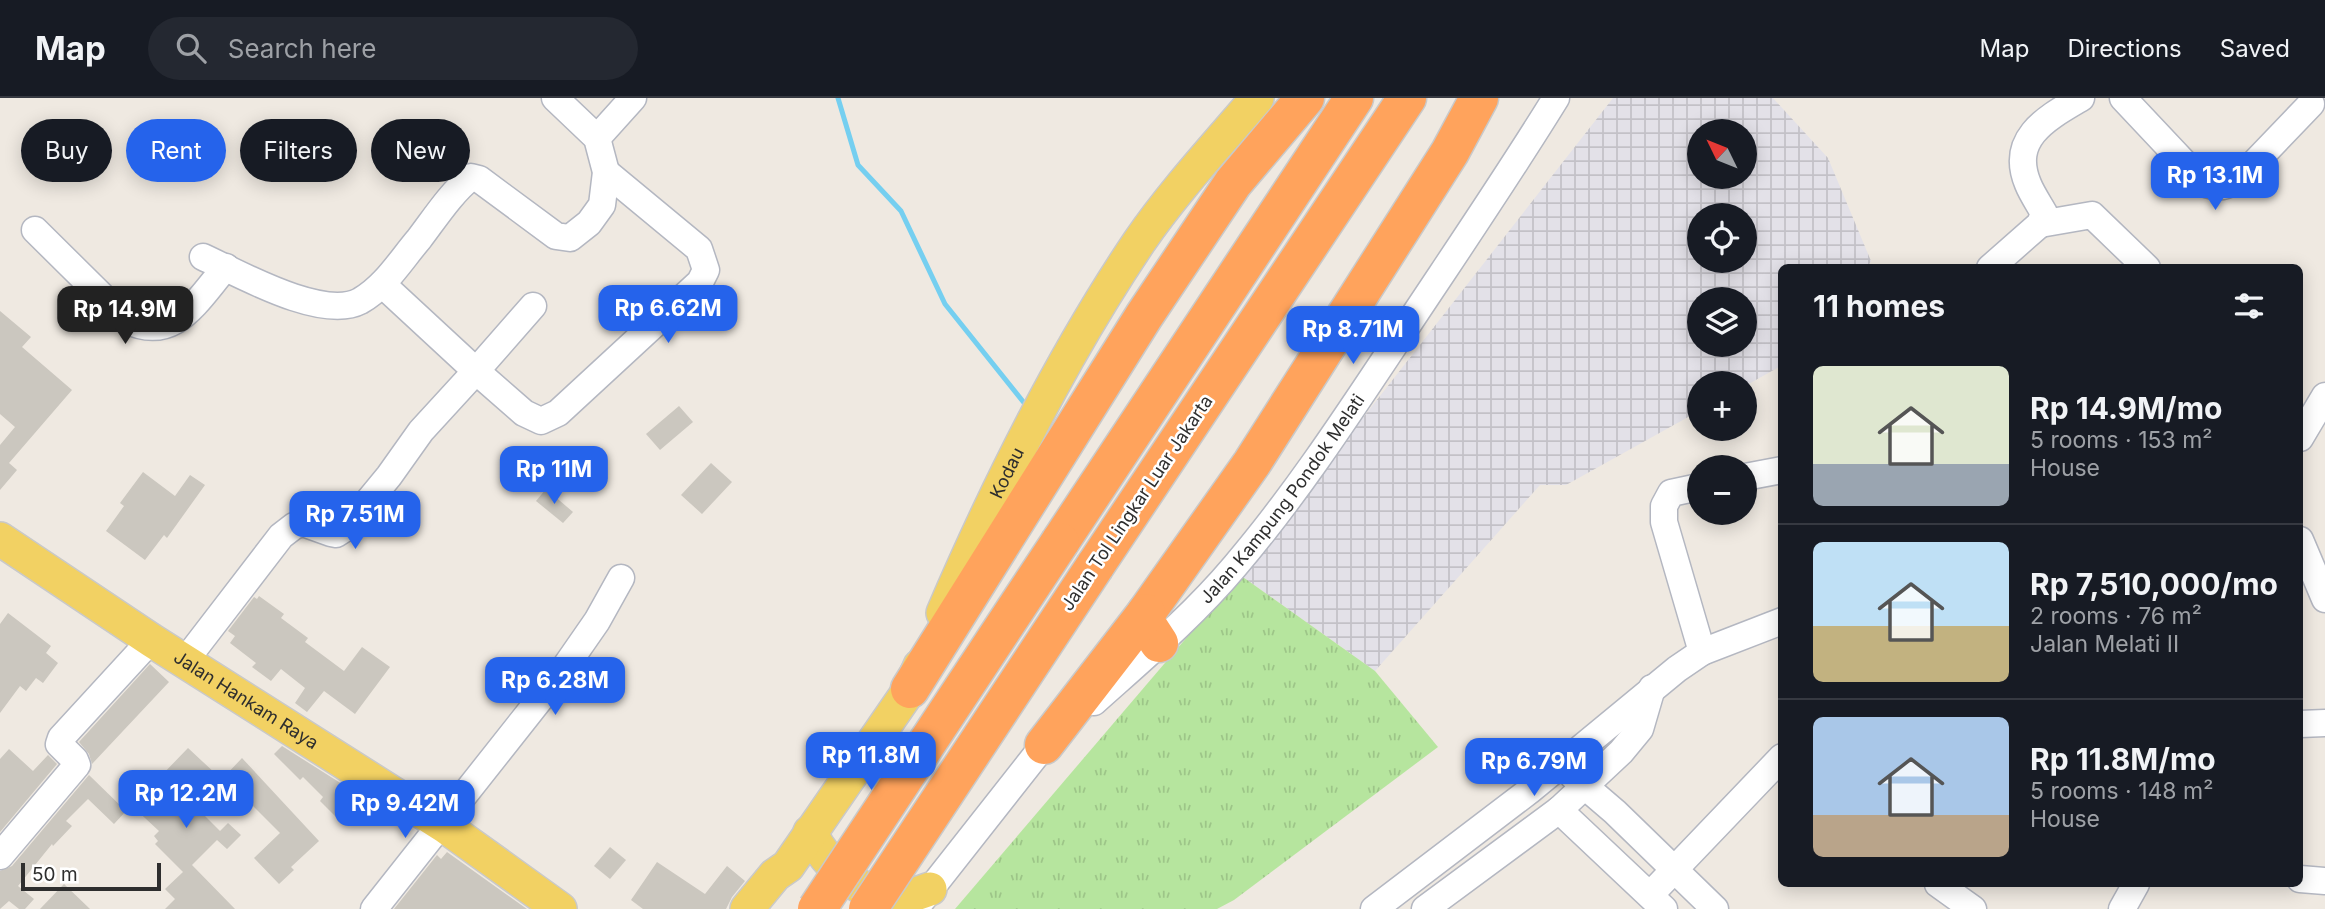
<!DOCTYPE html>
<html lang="en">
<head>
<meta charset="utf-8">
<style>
	:root { --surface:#171b24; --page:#242831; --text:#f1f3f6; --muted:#9ea1a6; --line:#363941; --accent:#2563eb }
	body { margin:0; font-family:Inter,sans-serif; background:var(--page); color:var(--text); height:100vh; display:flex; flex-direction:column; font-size:26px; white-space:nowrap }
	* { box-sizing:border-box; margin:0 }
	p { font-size:23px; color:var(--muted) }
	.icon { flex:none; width:38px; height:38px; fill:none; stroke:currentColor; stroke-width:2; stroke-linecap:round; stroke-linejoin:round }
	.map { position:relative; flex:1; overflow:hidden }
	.sheet { position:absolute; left:1778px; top:166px; width:525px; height:623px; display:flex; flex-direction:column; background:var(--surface); border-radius:10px; box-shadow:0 4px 18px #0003 }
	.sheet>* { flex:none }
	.guide { position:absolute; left:21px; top:21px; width:665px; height:63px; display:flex; gap:14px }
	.needle { width:46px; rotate:313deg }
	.tools { position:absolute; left:1687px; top:21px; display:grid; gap:14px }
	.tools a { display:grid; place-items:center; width:70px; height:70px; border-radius:50%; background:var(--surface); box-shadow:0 4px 18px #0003; font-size:35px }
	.scale { position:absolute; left:21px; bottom:18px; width:140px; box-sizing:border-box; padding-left:7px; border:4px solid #2e2e2e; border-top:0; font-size:19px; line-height:24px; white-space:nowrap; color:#2e2e2e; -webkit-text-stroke:5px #fff; paint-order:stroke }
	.price { position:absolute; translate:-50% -60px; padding:0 16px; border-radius:14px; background:var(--accent); color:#fff; font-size:23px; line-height:46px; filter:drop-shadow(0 2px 4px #0008) }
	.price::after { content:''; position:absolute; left:50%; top:42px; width:21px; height:16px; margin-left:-10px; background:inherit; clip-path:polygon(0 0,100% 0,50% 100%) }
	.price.on { background:#222; color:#fff }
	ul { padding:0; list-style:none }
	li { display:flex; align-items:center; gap:21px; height:175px; padding:0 35px }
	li+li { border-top:2px solid var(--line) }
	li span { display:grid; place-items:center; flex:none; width:196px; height:140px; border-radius:10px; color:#555 }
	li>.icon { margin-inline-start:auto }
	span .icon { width:84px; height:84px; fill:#fffc; stroke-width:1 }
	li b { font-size:30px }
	h2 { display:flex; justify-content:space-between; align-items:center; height:84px; padding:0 35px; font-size:30px }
	.tag { padding:0 24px; border-radius:32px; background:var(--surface); box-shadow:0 4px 18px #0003; font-size:24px; line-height:63px }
	.tag.on { background:var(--accent); color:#fff }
	header { display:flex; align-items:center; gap:42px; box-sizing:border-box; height:98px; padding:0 35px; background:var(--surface); border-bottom:2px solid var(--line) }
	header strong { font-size:33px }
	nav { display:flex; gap:38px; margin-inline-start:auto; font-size:24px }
	.search { width:490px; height:63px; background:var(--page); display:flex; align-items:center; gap:18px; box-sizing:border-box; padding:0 24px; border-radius:38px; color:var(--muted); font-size:26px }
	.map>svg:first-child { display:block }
	.industrial { fill:url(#industrial-grid); fill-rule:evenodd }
	.grass { fill:url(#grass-tufts) }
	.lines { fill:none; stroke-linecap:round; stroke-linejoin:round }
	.stream { stroke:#75cff0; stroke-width:5 }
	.building { fill:#cbc7bf }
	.minor-casing { stroke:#b4b7c1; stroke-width:29 }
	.major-casing { stroke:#c9c9c9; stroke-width:36 }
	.highway-casing { stroke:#c9c9c9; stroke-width:41 }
	.minor { stroke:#fff; stroke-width:26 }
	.major { stroke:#f2d163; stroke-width:33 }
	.highway { stroke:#ffa35c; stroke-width:38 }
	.highway-bridge-casing { stroke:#c9c9c9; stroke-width:41; stroke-linecap:butt }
	.highway-bridge { stroke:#ffa35c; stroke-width:38 }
	.labels { text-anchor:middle; stroke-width:5; stroke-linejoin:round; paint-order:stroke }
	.street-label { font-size:18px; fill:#2e2e2e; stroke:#fff }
</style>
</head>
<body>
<header>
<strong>Map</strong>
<div class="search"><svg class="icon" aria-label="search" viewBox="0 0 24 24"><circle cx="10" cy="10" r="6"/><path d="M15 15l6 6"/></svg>Search here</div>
<nav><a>Map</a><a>Directions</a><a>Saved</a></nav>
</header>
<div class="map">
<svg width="2325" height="811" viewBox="0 0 2325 811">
	<defs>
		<pattern id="industrial-grid" width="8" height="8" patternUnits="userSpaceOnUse" patternTransform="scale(1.75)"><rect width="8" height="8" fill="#e3e1e8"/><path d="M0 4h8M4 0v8" fill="none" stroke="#c3c1c7"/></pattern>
		<pattern id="grass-tufts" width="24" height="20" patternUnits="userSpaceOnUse" patternTransform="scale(1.75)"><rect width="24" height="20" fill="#b6e59e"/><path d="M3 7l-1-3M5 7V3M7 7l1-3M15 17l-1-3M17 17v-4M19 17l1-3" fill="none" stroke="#9dc588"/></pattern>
	</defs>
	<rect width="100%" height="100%" fill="#efe9e1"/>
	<path class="industrial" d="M1613,0H1773L1828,60L1871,163L1867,170H1782L1781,268L1745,288V285H1699V313L1566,387H1540L1375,573L1240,477ZM1699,33H1745V79H1699ZM1699,117H1745V163H1699ZM1699,201H1745V247H1699Z"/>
	<polygon class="grass" points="1240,477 1375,573 1438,649 1234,802 1217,811 955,811"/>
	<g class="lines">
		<polyline class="stream" points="838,0 858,67 901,113 945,206 1025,306"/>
	</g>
	<g class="building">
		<polygon points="0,213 31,239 22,249 72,292 9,365 17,372 0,392 0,347 15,329 0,316"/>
		<polygon points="679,308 693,324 660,352 646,336"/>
		<polygon points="711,365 732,384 702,416 681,397"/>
		<polygon points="143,374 175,398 190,377 205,387 167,440 164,437 145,462 106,433 124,408 120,405"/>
		<polygon points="546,391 573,414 563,425 536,403"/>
		<polygon points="259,498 284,516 281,520 308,540 305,544 344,573 362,549 390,569 355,616 324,593 307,614 295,605 305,590 281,571 271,583 252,569 256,565 230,545 235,538 228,533 254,499 257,501"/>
		<polygon points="8,515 51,548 46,555 58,565 43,585 36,580 26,593 20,588 0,615 0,526"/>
		<polygon points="150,566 169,584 92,666 89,656 79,644"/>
		<polygon points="282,648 361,698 364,701 341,724 320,703 323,699 303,679 300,682 274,656"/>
		<polygon points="188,650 217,677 191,704 220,733 228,725 241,737 227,751 217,742 192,767 235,811 165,811 175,801 165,791 183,774 155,746 158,743 154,738 159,733 132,708"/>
		<polygon points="9,651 33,673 48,657 57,666 0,734 0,661"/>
		<polygon points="242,660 319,743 291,769 294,772 279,786 254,760 280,735 224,679"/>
		<polygon points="89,677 126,713 114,726 88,701 66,723 72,728 53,748 52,746 18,788 34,801 25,811 19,811 9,803 0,811 0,773 12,768"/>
		<polygon points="610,749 626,762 610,781 594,768"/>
		<polygon points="447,754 527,811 394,811 437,757 441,761"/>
		<polygon points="657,764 705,796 727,768 745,783 732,799 726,811 643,811 631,802"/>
		<polygon points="64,786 90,811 40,811"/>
	</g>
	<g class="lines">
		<defs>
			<g id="minor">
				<path d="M2123,0L2203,85C2219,91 2226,89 2240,80L2311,6"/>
				<polyline points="597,40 633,0"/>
				<polyline points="2040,126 2092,117 2147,170"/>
				<path d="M35,132L126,222C175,246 197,202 226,169"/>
				<path d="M203,159C238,175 322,223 360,203C385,189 401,162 419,141C435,120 451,95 471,79L479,81L556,138L570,140L589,125L602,107L606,74L597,40L555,0"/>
				<path d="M1990,170L2040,126L2044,115C2039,106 2032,96 2028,86C2009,40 2047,20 2081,0"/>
				<polyline points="382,186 476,273 533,208"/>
				<polyline points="2300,340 2325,298"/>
				<polyline points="1745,379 1782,372"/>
				<polyline points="1699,389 1671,395 1664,408 1664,424 1702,554"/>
				<polyline points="2300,442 2325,501"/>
				<polyline points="185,563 281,438 294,428 303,425 331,435 336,436 347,429 389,378 421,333 476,273 524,315 541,323 558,315 700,184 706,172 699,151 606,74"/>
				<path id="s1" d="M1094,604C1142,561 1193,518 1235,468C1298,394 1351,312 1405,231C1456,154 1508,78 1556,0"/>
				<polyline points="2300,626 2325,625"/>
				<polyline points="1573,678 1615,714 1715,811"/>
				<polyline points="1559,712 1664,811"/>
				<polyline points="0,758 77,667 75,662 59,646 61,640 151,542"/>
				<polyline points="2300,781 2325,783"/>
				<polyline points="1938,786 1973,811"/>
				<polyline points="1650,797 1782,659"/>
				<polyline points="918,807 1044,647 1057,636"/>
				<polyline points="374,811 563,572 597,523 621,480"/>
				<polyline points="1374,811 1529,693 1677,571 1702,554 1782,523"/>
				<polyline points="1425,811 1559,712 1621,654 1640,631 1652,590"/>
				<polyline points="2122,811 2136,786"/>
			</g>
			<g id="major">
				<path id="s2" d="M0,441L151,542L446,729L560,811"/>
				<path id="s3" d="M943,515C998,387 1061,260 1139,144C1174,93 1217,47 1257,0"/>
				<path d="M810,734C827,768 862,802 904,798C912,798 922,794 930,791"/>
				<polyline points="747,811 775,777 788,768 910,591 920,568"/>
			</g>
			<g id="highway">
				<polyline points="1060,444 1354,0"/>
				<polyline points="1095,468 1407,0"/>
				<polyline points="1159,545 1146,525 1146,515 1252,365 1450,54 1479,0"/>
				<polyline points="910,591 1144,218 1233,85 1305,0"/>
				<polyline points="1044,647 1146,515"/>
			</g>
		</defs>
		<use href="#minor" class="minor-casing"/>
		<use href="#major" class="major-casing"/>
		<use href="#highway" class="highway-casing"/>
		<use href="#minor" class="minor"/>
		<use href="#major" class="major"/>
		<use href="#highway" class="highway"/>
		<defs>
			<g id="highway-bridge">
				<polyline points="817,811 1060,444"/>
				<polyline points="868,811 1095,468"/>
			</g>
		</defs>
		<use href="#highway-bridge" class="highway-bridge-casing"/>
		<use href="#highway-bridge" class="highway-bridge"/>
	</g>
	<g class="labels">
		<g class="street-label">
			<text dy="6" stroke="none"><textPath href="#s3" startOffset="154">Kodau</textPath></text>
			<text dy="6" stroke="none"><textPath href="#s1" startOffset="278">Jalan Kampung Pondok Melati</textPath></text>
			<text transform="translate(1137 405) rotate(-56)" y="6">Jalan Tol Lingkar Luar Jakarta</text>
			<text dy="6" stroke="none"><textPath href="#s2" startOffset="294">Jalan Hankam Raya</textPath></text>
		</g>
	</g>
</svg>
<div class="tools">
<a><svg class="needle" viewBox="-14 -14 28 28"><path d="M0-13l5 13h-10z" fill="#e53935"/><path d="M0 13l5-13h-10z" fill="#9ea1a6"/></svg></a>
<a><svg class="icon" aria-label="locate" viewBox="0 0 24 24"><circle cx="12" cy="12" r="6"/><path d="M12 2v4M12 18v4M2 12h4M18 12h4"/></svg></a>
<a><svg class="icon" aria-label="layers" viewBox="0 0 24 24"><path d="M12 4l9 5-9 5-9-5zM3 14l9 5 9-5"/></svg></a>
<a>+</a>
<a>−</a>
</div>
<div class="scale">50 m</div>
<b class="price" style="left:2215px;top:114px">Rp 13.1M</b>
<b class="price" style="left:668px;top:247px">Rp 6.62M</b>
<b class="price on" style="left:125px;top:248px">Rp 14.9M</b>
<b class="price" style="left:1353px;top:268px">Rp 8.71M</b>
<b class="price" style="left:554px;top:408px">Rp 11M</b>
<b class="price" style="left:355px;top:453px">Rp 7.51M</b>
<b class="price" style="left:555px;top:619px">Rp 6.28M</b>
<b class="price" style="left:871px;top:694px">Rp 11.8M</b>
<b class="price" style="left:1534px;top:700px">Rp 6.79M</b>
<b class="price" style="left:186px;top:732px">Rp 12.2M</b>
<b class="price" style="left:405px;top:742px">Rp 9.42M</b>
<div class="guide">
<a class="tag">Buy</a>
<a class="tag on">Rent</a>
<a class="tag">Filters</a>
<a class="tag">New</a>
</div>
<section class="sheet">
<h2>11 homes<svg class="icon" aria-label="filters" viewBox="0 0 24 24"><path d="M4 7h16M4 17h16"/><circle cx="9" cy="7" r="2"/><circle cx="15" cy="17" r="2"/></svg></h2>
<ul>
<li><span style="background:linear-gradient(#dfe7d0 70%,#9aa5b1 0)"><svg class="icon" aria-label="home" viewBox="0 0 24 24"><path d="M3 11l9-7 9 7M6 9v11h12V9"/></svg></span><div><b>Rp 14.9M/mo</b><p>5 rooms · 153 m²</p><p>House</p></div></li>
<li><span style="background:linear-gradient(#bfe0f5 60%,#c2b280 0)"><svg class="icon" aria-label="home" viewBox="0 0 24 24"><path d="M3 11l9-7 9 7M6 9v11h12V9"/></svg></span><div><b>Rp 7,510,000/mo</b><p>2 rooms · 76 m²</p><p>Jalan Melati II</p></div></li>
<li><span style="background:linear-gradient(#a9c7e8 70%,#b9a48a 0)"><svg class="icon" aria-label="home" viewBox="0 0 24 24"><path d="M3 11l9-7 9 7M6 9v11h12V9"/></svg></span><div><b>Rp 11.8M/mo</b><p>5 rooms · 148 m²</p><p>House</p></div></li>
</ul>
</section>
</div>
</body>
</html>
